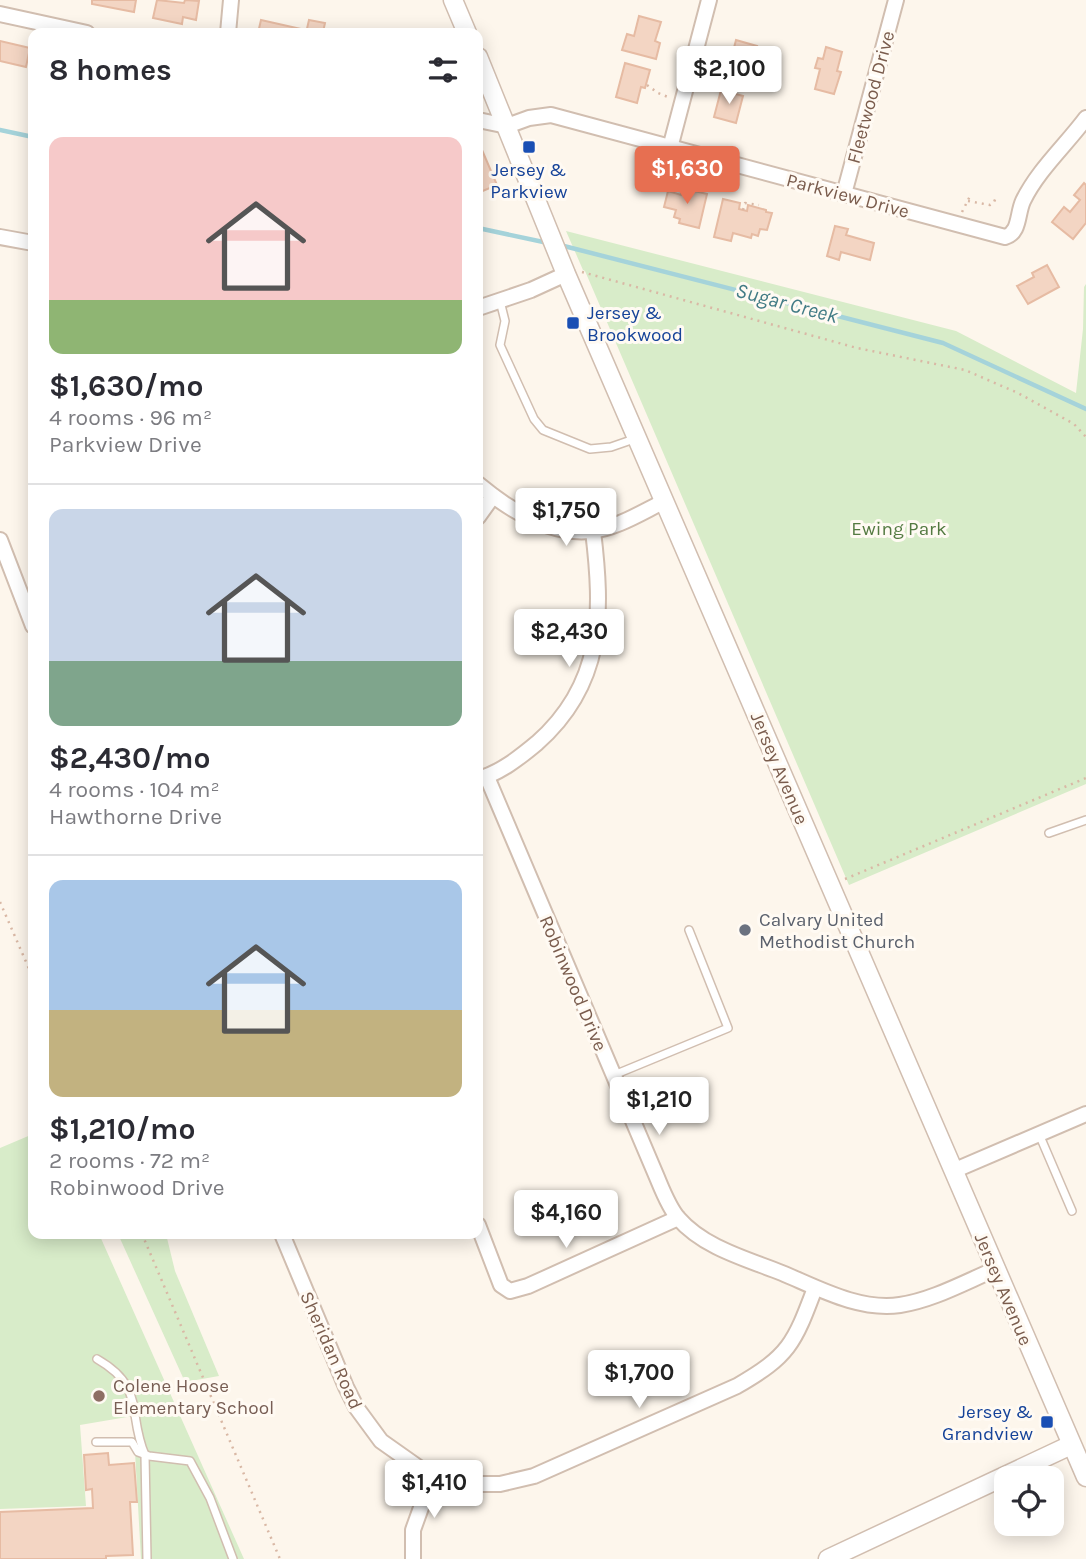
<!DOCTYPE html>
<html lang="en">
<head>
<meta charset="utf-8">
<style>
	:root { --surface:#fff; --page:#f7f7f7; --text:#2b2b33; --muted:#7c7c81; --line:#e1e1e2; --accent:#e76f51 }
	body { margin:0; font-family:Karla,sans-serif; background:var(--page); color:var(--text); height:100vh; display:flex; flex-direction:column; font-size:26px; white-space:nowrap }
	* { box-sizing:border-box; margin:0 }
	p { font-size:23px; color:var(--muted) }
	.icon { flex:none; width:38px; height:38px; fill:none; stroke:currentColor; stroke-width:2; stroke-linecap:round; stroke-linejoin:round }
	.map { position:relative; flex:1; overflow:hidden }
	.details { position:absolute; left:28px; top:28px; width:455px; height:1211px; display:flex; flex-direction:column; background:var(--surface); border-radius:14px; box-shadow:0 4px 18px #0003 }
	.details>* { flex:none }
	.controls { position:absolute; left:994px; top:1466px; display:grid; gap:14px }
	.controls a { display:grid; place-items:center; width:70px; height:70px; border-radius:14px; background:var(--surface); box-shadow:0 4px 18px #0003; font-size:35px }
	.price { position:absolute; translate:-50% -60px; padding:0 16px; border-radius:7px; background:#fff; color:#222; font-size:23px; line-height:46px; filter:drop-shadow(0 2px 4px #0008) }
	.price::after { content:''; position:absolute; left:50%; top:42px; width:21px; height:16px; margin-left:-10px; background:inherit; clip-path:polygon(0 0,100% 0,50% 100%) }
	.price.selected { background:var(--accent); color:#fff }
	ul { padding:0; list-style:none }
	li { display:grid; align-content:center; gap:14px; height:371px; padding:0 21px }
	li+li { border-top:2px solid var(--line) }
	li span { display:grid; place-items:center; height:217px; border-radius:14px; color:#555 }
	li>.icon { margin-inline-start:auto }
	span .icon { width:126px; height:126px; fill:#fffc; stroke-width:1 }
	li b { font-size:30px }
	h2 { display:flex; justify-content:space-between; align-items:center; height:84px; padding:0 21px; font-size:30px }
	.map>svg:first-child { display:block }
	.green { fill:#d8ecc9 }
	.lines { fill:none; stroke-linecap:round; stroke-linejoin:round }
	.stream { stroke:#a5d3da; stroke-width:4.5 }
	.building { fill:#f3d5c3; stroke:#e6bba3; stroke-width:2 }
	.service-casing { stroke:#d1beb0; stroke-width:10 }
	.minor-casing { stroke:#d1beb0; stroke-width:18 }
	.tertiary-casing { stroke:#d1beb0; stroke-width:21 }
	.path { stroke:#d9b8a5; stroke-width:2.5; stroke-dasharray:2 5; stroke-linecap:butt }
	.service { stroke:#fff; stroke-width:7 }
	.minor { stroke:#fff; stroke-width:14 }
	.tertiary { stroke:#fff; stroke-width:18 }
	.transit-dot { fill:#1a4fb4; stroke:#fffaf3; stroke-width:2.5 }
	.worship-dot { fill:#6b7280; stroke:#fffaf3; stroke-width:2.5 }
	.education-dot { fill:#8d6e63; stroke:#fffaf3; stroke-width:2.5 }
	.labels { text-anchor:middle; stroke-width:6; stroke-linejoin:round; paint-order:stroke }
	.street-label { font-size:19px; fill:#7a5c4d; stroke:#fffaf3 }
	.transit-label { font-size:19px; fill:#164399; stroke:#fffaf3 }
	.park-label { font-size:19px; fill:#537a41; stroke:#fffaf3 }
	.worship-label { font-size:19px; fill:#5b616d; stroke:#fffaf3; text-anchor:start }
	.education-label { font-size:19px; fill:#785e54; stroke:#fffaf3; text-anchor:start }
	.water-label { font-size:21px; font-style:italic; fill:#437c86; stroke:#fffaf3 }
</style>
</head>
<body>
<div class="map">
<svg width="1086" height="1559" viewBox="0 0 1086 1559">
	<rect width="100%" height="100%" fill="#fdf6ec"/>
	<g class="green">
		<polygon points="566,231 956,331 1076,393 1083,329 1084,287 1086,284 1086,784 849,885 585,271 583,270"/>
		<polygon points="33,1134 33,1234 99,1234 244,1559 141,1559 133,1416 80,1425 86,1506 0,1509 0,1148"/>
		<polygon points="118,1234 166,1234 175,1271 219,1376 185,1382"/>
	</g>
	<g class="lines">
		<g class="stream">
			<polyline points="0,130 33,137"/>
			<polyline points="478,228 548,243"/>
			<polyline points="560,245 943,343 1086,409"/>
		</g>
	</g>
	<g class="building">
		<polygon points="92,0 136,0 134,12 92,4"/>
		<polygon points="157,0 184,3 185,0 199,1 196,20 183,17 182,24 153,18"/>
		<polygon points="639,16 661,22 655,41 660,43 656,59 622,50 627,34 634,36"/>
		<polygon points="261,20 301,29 300,33 258,33"/>
		<polygon points="309,20 325,23 323,32 329,33 306,33"/>
		<polygon points="736,40 757,46 749,76 728,71"/>
		<polygon points="0,41 30,48 26,67 0,61"/>
		<polygon points="826,47 842,52 837,71 841,72 834,94 815,89 820,69 815,68 818,58 823,59"/>
		<polygon points="625,63 650,70 645,88 641,87 637,103 616,97"/>
		<polygon points="721,90 743,96 736,123 714,117"/>
		<polygon points="482,150 497,185 478,193 478,152"/>
		<polygon points="1084,183 1086,185 1086,223 1073,239 1052,222 1064,207 1070,212 1080,200 1074,195"/>
		<polygon points="682,188 707,194 699,228 679,223 680,219 674,217 676,210 664,207 668,191 681,195"/>
		<polygon points="723,199 740,203 739,209 747,211 748,205 766,210 766,212 772,213 767,230 760,229 758,236 752,234 751,238 733,233 731,241 714,237"/>
		<polygon points="835,226 848,229 846,235 874,243 870,260 841,252 839,260 827,256"/>
		<polygon points="1047,265 1059,287 1028,304 1017,286 1034,277 1032,273"/>
		<polygon points="108,1453 109,1465 134,1463 137,1502 130,1502 133,1555 106,1556 106,1559 0,1559 0,1512 93,1508 92,1489 86,1490 84,1455"/>
	</g>
	<g class="lines">
		<defs>
			<g id="service">
				<polyline points="500,301 505,321 500,345 534,419 543,430 590,449 611,447 637,438"/>
				<polyline points="1049,833 1086,820"/>
				<polyline points="614,1075 728,1028 689,930"/>
				<polyline points="1039,1134 1072,1211"/>
				<path d="M97,1359C146,1387 127,1413 145,1455L147,1559"/>
				<polyline points="96,1442 132,1442 138,1452 149,1456 190,1461 210,1498 233,1559"/>
			</g>
			<g id="minor">
				<polyline points="0,14 87,33"/>
				<polyline points="228,33 231,0"/>
				<path d="M478,120L507,126L529,118L551,115L1005,237C1020,233 1017,214 1023,201C1038,170 1066,145 1086,118"/>
				<polyline points="670,148 709,0"/>
				<polyline points="844,194 896,0"/>
				<polyline points="0,237 33,243"/>
				<polyline points="478,308 531,290 566,274"/>
				<path d="M478,484C508,509 549,535 590,531C616,529 642,512 665,501"/>
				<polyline points="478,517 493,496"/>
				<polyline points="0,540 33,626"/>
				<path d="M487,777L656,1175C662,1189 668,1206 678,1218C704,1248 747,1259 782,1273C818,1288 859,1311 900,1305C933,1300 965,1282 996,1269"/>
				<path d="M478,779C500,773 519,758 537,743C604,684 603,613 593,531"/>
				<polyline points="953,1171 1086,1114"/>
				<polyline points="478,1225 501,1285 510,1291 528,1286 678,1218"/>
				<path d="M282,1234L346,1387L356,1407L381,1441L432,1477L476,1484H500L534,1476L737,1386C789,1356 794,1344 815,1288"/>
				<polyline points="413,1559 413,1530 432,1477"/>
			</g>
			<g id="tertiary">
				<polyline points="453,0 467,33"/>
				<polyline points="478,57 566,274 1086,1477"/>
				<polyline points="828,1559 1071,1445"/>
			</g>
		</defs>
		<use href="#service" class="service-casing"/>
		<use href="#minor" class="minor-casing"/>
		<use href="#tertiary" class="tertiary-casing"/>
		<g class="path">
			<polyline points="647,85 658,93 668,97"/>
			<polyline points="968,201 990,205 994,202 997,195"/>
			<polyline points="743,210 745,203 759,205"/>
			<polyline points="962,212 970,196"/>
			<polyline points="582,272 857,348 965,370 1018,393 1074,424 1086,437"/>
			<polyline points="845,879 1086,778"/>
			<polyline points="0,902 33,978"/>
			<polyline points="142,1234 280,1559"/>
		</g>
		<use href="#service" class="service"/>
		<use href="#minor" class="minor"/>
		<use href="#tertiary" class="tertiary"/>
	</g>
	<g class="transit-dot">
		<rect x="522" y="140" width="14" height="14" rx="3.5"/>
		<rect x="566" y="316" width="14" height="14" rx="3.5"/>
		<rect x="1040" y="1415" width="14" height="14" rx="3.5"/>
	</g>
	<circle class="worship-dot" cx="745" cy="930" r="7"/>
	<circle class="education-dot" cx="99" cy="1396" r="7"/>
	<g class="labels">
		<g class="street-label">
			<text transform="translate(870 97) rotate(-75)" y="7">Fleetwood Drive</text>
			<text transform="translate(848 195) rotate(15)" y="7">Parkview Drive</text>
			<text transform="translate(780 768) rotate(67)" y="7">Jersey Avenue</text>
			<text transform="translate(574 983) rotate(67)" y="7">Robinwood Drive</text>
			<text transform="translate(1004 1289) rotate(67)" y="7">Jersey Avenue</text>
			<text transform="translate(332 1350) rotate(66)" y="7">Sheridan Road</text>
		</g>
		<g class="transit-label">
			<text x="529" y="176">Jersey &amp;<tspan x="529" dy="22">Parkview</tspan></text>
			<text x="587" y="319" text-anchor="start">Jersey &amp;<tspan x="587" dy="22">Brookwood</tspan></text>
			<text x="1033" y="1418" text-anchor="end">Jersey &amp;<tspan x="1033" dy="22">Grandview</tspan></text>
		</g>
		<g class="park-label">
			<text x="899" y="535">Ewing Park</text>
		</g>
		<g class="worship-label">
			<text x="759" y="926">Calvary United<tspan x="759" dy="22">Methodist Church</tspan></text>
		</g>
		<g class="education-label">
			<text x="113" y="1392">Colene Hoose<tspan x="113" dy="22">Elementary School</tspan></text>
		</g>
		<g class="water-label">
			<text transform="translate(787 303) rotate(15)" y="7">Sugar Creek</text>
		</g>
	</g>
</svg>
<div class="controls">
<a><svg class="icon" aria-label="locate" viewBox="0 0 24 24"><circle cx="12" cy="12" r="6"/><path d="M12 2v4M12 18v4M2 12h4M18 12h4"/></svg></a>
</div>
<b class="price" style="left:729px;top:106px">$2,100</b>
<b class="price selected" style="left:687px;top:206px">$1,630</b>
<b class="price" style="left:566px;top:548px">$1,750</b>
<b class="price" style="left:569px;top:669px">$2,430</b>
<b class="price" style="left:659px;top:1137px">$1,210</b>
<b class="price" style="left:566px;top:1250px">$4,160</b>
<b class="price" style="left:639px;top:1410px">$1,700</b>
<b class="price" style="left:434px;top:1520px">$1,410</b>
<section class="details">
<h2>8 homes<svg class="icon" aria-label="filters" viewBox="0 0 24 24"><path d="M4 7h16M4 17h16"/><circle cx="9" cy="7" r="2"/><circle cx="15" cy="17" r="2"/></svg></h2>
<ul>
<li><span style="background:linear-gradient(#f6c9c9 75%,#8fb573 0)"><svg class="icon" aria-label="home" viewBox="0 0 24 24"><path d="M3 11l9-7 9 7M6 9v11h12V9"/></svg></span><div><b>$1,630/mo</b><p>4 rooms · 96 m²</p><p>Parkview Drive</p></div></li>
<li><span style="background:linear-gradient(#c9d6e8 70%,#7fa58c 0)"><svg class="icon" aria-label="home" viewBox="0 0 24 24"><path d="M3 11l9-7 9 7M6 9v11h12V9"/></svg></span><div><b>$2,430/mo</b><p>4 rooms · 104 m²</p><p>Hawthorne Drive</p></div></li>
<li><span style="background:linear-gradient(#a9c7e8 60%,#c2b280 0)"><svg class="icon" aria-label="home" viewBox="0 0 24 24"><path d="M3 11l9-7 9 7M6 9v11h12V9"/></svg></span><div><b>$1,210/mo</b><p>2 rooms · 72 m²</p><p>Robinwood Drive</p></div></li>
</ul>
</section>
</div>
</body>
</html>
